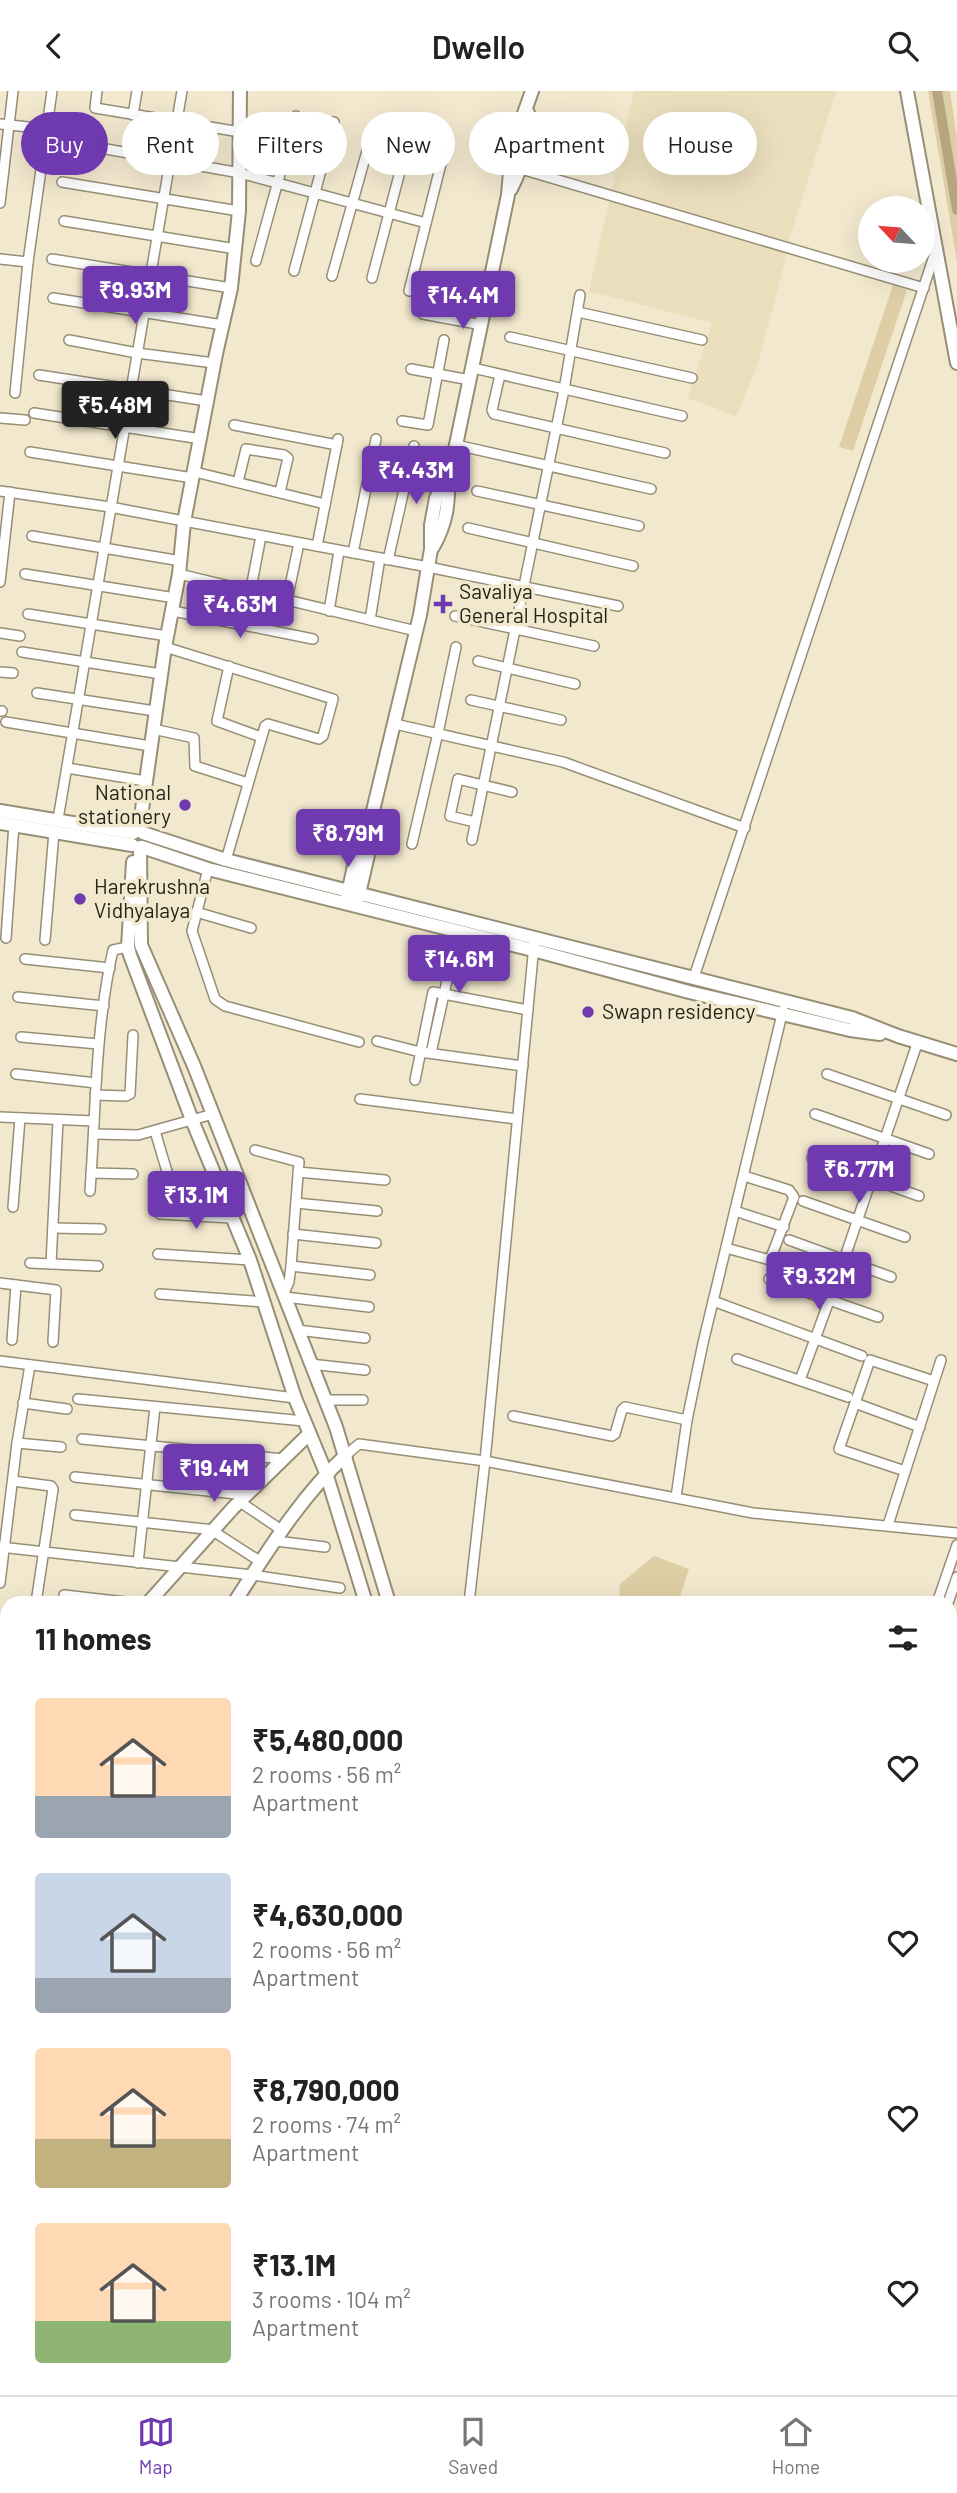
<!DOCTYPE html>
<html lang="en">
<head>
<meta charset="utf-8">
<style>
	:root { --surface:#fff; --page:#f6f6f6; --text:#222; --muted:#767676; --line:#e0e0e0; --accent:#6f3ab0 }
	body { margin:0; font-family:Barlow,sans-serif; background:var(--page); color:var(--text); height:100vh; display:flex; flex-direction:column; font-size:26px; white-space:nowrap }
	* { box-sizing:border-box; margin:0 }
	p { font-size:23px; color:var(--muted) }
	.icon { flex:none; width:38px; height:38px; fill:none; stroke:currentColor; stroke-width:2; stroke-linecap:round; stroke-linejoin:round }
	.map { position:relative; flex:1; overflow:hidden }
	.panel { position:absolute; left:0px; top:1505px; width:957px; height:800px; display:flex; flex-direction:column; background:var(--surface); border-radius:21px 21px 0 0; box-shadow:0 7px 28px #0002 }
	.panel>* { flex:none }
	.hud { position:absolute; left:21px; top:21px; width:915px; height:63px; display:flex; gap:14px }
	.needle { width:46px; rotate:296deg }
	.controls { position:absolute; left:858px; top:105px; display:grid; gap:14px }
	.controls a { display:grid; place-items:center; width:77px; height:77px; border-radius:50%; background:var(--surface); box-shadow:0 7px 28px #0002; font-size:35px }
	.price { position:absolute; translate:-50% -60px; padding:0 16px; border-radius:7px; background:var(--accent); color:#fff; font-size:23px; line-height:46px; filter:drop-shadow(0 2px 4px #0008) }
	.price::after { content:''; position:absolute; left:50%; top:42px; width:21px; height:16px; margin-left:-10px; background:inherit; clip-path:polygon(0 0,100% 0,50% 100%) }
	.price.current { background:#222; color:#fff }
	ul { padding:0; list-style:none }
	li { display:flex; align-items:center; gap:21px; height:175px; padding:0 35px }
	li span { display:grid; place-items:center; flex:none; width:196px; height:140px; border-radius:7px; color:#555 }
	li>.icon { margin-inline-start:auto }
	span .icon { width:84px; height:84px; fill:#fffc; stroke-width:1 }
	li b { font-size:30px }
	h2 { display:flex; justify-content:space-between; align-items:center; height:84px; padding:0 35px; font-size:30px }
	.pill { padding:0 24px; border-radius:32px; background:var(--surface); box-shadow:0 7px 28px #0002; font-size:24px; line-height:63px }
	.pill.current { background:var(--accent); color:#fff }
	header { display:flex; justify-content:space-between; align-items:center; height:91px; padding:0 35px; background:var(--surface); font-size:32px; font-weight:600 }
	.menu { display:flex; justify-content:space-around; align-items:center; height:98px; border-top:2px solid var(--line); background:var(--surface); font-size:19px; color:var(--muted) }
	.menu a { display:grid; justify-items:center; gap:4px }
	.menu .current { color:var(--accent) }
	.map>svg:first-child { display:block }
	.built { fill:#eadebc }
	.green { fill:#ddcea5 }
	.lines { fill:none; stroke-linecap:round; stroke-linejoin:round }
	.canal { stroke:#b5a67e; stroke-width:10 }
	.street-casing { stroke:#978e76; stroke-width:12 }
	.secondary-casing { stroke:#978e76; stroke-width:16 }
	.street { stroke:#fff; stroke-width:9 }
	.secondary { stroke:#fff; stroke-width:12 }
	.poi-dot { fill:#6f3ab0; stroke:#f2e8ce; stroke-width:2.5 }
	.labels { text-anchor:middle; stroke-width:7; stroke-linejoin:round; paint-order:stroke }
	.poi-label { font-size:21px; fill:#262319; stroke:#f2e8ce; text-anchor:start }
</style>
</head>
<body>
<header><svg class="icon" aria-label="back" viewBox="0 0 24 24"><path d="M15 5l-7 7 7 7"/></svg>Dwello<svg class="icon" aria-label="search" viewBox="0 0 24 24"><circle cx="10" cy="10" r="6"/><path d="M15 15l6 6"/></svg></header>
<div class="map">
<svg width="957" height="2304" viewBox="0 0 957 2304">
	<rect width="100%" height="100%" fill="#f2e8ce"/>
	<polygon class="built" points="634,0 836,0 789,149 785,170 758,273 736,325 688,307 712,232 589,200"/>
	<g class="green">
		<polygon points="928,0 950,0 957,48 957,170"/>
		<polygon points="893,194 907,199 853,360 839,356"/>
		<polygon points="654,1465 689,1478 678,1512 619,1512 620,1493"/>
	</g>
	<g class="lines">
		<polyline class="canal" points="937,0 957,119"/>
		<defs>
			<g id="street">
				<polyline points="97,0 95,17 240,41"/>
				<polyline points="133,24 137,0"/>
				<polyline points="0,33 47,38"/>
				<polyline points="67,51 240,82 426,132"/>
				<polyline points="521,78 924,197"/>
				<polyline points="62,91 239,120"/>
				<polyline points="0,112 13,0"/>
				<polyline points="64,130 236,158"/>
				<polyline points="0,168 28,171"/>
				<polyline points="52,168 231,197"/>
				<polyline points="256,170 296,25"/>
				<polyline points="294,180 334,31"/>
				<polyline points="332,185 372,42"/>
				<polyline points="372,187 408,50"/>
				<polyline points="409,200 445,57"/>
				<polyline points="53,207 223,234"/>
				<polyline points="578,221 702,249"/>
				<polyline points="423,223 482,234"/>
				<polyline points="510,246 692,287"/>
				<polyline points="69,249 137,262 214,272"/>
				<polyline points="473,277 682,325"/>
				<polyline points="411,278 470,289"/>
				<polyline points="39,284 207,310"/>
				<polyline points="500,284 492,319 494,323 665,362"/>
				<polyline points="15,302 28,171 52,0"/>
				<polyline points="34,322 201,348"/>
				<polyline points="0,327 25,329"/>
				<polyline points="402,330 428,334 444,249"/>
				<polyline points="234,334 337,354"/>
				<polyline points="456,354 651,398"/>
				<polyline points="30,361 193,387"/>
				<polyline points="195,381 325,413"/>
				<polyline points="238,391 246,358 284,364 288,367 280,401"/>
				<polyline points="0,400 110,416 428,476 618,515"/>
				<polyline points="477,400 639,435"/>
				<polyline points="468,437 633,475"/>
				<polyline points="32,445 181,470"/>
				<polyline points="317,455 338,348"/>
				<polyline points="353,462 376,348"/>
				<polyline points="388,469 414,355"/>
				<polyline points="25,483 175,507"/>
				<polyline points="179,483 416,540"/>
				<polyline points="0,491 10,401"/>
				<polyline points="287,509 299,452"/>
				<polyline points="173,520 313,548"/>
				<polyline points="329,520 339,460"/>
				<polyline points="28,523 167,545"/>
				<polyline points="455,525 594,555"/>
				<polyline points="370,529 380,467"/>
				<polyline points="244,534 261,445"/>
				<polyline points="0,542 20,545"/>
				<polyline points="165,556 333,608 323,645 319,648 268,633 265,635 226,769"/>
				<polyline points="22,561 161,583"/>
				<polyline points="478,570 575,593"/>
				<polyline points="229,575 217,630 261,646"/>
				<polyline points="0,581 13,582"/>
				<polyline points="37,602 155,620"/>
				<polyline points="471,609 561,629"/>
				<polyline points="0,620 2,620"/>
				<polyline points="6,631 150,655"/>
				<polyline points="395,633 563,671 745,737"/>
				<polyline points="153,638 194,647 195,675 248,692"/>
				<polyline points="67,677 145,690"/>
				<polyline points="58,728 182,0"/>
				<polyline points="475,731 450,725 458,688 512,701"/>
				<polyline points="472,749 564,299 580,204"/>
				<polyline points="412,753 438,642 456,556"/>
				<polyline points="208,778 192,840 215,908 225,915 359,951"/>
				<polyline points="196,821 251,837"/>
				<polyline points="6,847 14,733"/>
				<polyline points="45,849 54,741"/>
				<polyline points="25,868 110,877"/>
				<polyline points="694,886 935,162"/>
				<polyline points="18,906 104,915"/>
				<polyline points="21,946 98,953"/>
				<polyline points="377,950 420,961 523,975"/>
				<polyline points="431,962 458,840"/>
				<polyline points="16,983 96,992"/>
				<polyline points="827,983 946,1024"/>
				<polyline points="415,989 433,901 528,919"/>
				<polyline points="95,1004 126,1005 130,1003 133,944"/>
				<polyline points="360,1008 517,1028"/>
				<polyline points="815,1023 929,1063"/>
				<polyline points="0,1026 94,1030"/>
				<polyline points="155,1040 173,1101"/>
				<polyline points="94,1043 138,1044 213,1023"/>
				<polyline points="255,1059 299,1071 291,1175 289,1191 284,1202"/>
				<polyline points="812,1067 919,1105"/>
				<polyline points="298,1081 385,1089"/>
				<polyline points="91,1082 133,1083"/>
				<path d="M90,1100C96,1019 95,938 113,859L128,856"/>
				<polyline points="803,1110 905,1146"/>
				<polyline points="296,1112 377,1120"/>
				<polyline points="13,1116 20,1027"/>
				<polyline points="735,1120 784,1136"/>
				<polyline points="160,1123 232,1127"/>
				<polyline points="53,1137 101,1138"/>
				<polyline points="293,1143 376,1152"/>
				<polyline points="789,1149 891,1186"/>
				<polyline points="726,1157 770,1169 794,1106 789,1099 744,1085"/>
				<polyline points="158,1163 250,1169"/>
				<polyline points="30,1172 98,1175"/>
				<polyline points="51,1173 58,1029"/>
				<polyline points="291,1175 370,1184"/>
				<polyline points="769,1188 878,1226"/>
				<polyline points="0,1192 56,1199 53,1251"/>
				<polyline points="160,1203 264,1211"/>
				<polyline points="285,1206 369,1216"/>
				<polyline points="713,1210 862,1265"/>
				<polyline points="297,1239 365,1247"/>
				<polyline points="12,1249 16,1194"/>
				<polyline points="737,1268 848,1306"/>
				<polyline points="0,1270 295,1307"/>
				<polyline points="310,1273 365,1279"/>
				<polyline points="800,1289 844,1169 918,950"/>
				<polyline points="78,1308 304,1330"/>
				<polyline points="325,1309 363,1309"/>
				<polyline points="23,1312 67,1318"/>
				<polyline points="855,1312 920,1336"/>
				<polyline points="513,1325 612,1345 615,1343 622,1319 625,1316 687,1329"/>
				<polyline points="82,1348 283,1368"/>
				<polyline points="17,1352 61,1356"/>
				<polyline points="346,1364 359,1353 485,1370 753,1422 957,1442"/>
				<polyline points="905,1380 839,1358 870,1269 934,1290"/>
				<polyline points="75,1386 246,1404"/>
				<polyline points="13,1390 51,1395 53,1398 36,1512"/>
				<polyline points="676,1406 687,1329 703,1252 783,919"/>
				<polyline points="240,1411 283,1440"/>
				<polyline points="75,1424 214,1439"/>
				<polyline points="888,1434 941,1269"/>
				<polyline points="213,1440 261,1471"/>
				<polyline points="276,1450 325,1456"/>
				<polyline points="0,1456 252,1484 340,1497"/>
				<polyline points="138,1472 155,1316"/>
				<polyline points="0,1492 17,1352 30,1274"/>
				<polyline points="64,1504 134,1512"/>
				<polyline points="469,1512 485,1370 534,854"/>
				<polyline points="937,1512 957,1454"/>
				<polyline points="948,1512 957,1486"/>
				<polyline points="950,1547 957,1549"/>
				<polyline points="0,1598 7,1574"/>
				<polyline points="0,1605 7,1607"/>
				<polyline points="0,1710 7,1712"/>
				<polyline points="950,1730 957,1733"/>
				<polyline points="950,1773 957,1776"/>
				<polyline points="950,1815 957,1818"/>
				<polyline points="950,1851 957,1834"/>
				<polyline points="950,1857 957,1860"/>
				<polyline points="950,1899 957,1902"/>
				<polyline points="950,1940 957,1943"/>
				<polyline points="950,1983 955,1985"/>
				<polyline points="950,2025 957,2027"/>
				<polyline points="950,2054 957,2039"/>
				<polyline points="28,2304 30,2298"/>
				<polyline points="488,2304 490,2298"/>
				<polyline points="538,2304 540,2298"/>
				<polyline points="837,2304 840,2298"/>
			</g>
			<g id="secondary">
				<polyline points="907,0 957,272"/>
				<path d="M511,98C524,73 528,50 528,22"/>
				<path d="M433,456C446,433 449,414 448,387"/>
				<polyline points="0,720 133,742"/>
				<polyline points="0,732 132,754"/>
				<polyline points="139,740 165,556 179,483 184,431 216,263 231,197 239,120 240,0"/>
				<polyline points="143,742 226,769 852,927 898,945 957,963"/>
				<polyline points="140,756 141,854 194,975 336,1336 389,1512"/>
				<polyline points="142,756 208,778 533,859 689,901 850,939 880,943"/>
				<polyline points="133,771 128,856 130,864 192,1029 250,1169 295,1307 326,1382 366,1512"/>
				<polyline points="358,807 368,764 365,753"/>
				<polyline points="346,812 357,761 365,753 420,524 431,458 431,434 436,407 448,383 456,354 508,104 511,69 516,45 532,0"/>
				<polyline points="148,1512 233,1417 309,1343"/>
				<path d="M234,1512C267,1461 301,1405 346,1364"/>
				<polyline points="0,1677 7,1669"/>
				<polyline points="0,1888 7,1876"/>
				<polyline points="0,2005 7,2008"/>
				<polyline points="0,2026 7,2029"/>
				<polyline points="579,2298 590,2304"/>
				<polyline points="607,2298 618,2304"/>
			</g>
		</defs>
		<use href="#street" class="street-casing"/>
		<use href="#secondary" class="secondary-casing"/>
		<use href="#street" class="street"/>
		<use href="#secondary" class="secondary"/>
	</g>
	<g class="poi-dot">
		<path d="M439.5 502.5h7v7h7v7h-7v7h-7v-7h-7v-7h7z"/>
		<circle cx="185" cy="714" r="7"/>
		<circle cx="80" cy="808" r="7"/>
		<circle cx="588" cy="921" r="7"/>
	</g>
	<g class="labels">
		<g class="poi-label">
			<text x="459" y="508">Savaliya<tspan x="459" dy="24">General Hospital</tspan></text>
			<text x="171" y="709" text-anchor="end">National<tspan x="171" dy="24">stationery</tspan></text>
			<text x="94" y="803">Harekrushna<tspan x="94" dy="24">Vidhyalaya</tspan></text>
			<text x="602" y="928">Swapn residency</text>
		</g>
	</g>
</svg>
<div class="controls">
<a><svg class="needle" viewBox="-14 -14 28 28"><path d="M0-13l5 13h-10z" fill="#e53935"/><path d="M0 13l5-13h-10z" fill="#767676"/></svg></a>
</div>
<b class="price" style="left:135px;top:235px">₹9.93M</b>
<b class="price" style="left:463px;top:240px">₹14.4M</b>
<b class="price current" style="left:115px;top:350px">₹5.48M</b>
<b class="price" style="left:416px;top:415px">₹4.43M</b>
<b class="price" style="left:240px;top:549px">₹4.63M</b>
<b class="price" style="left:348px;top:778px">₹8.79M</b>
<b class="price" style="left:459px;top:904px">₹14.6M</b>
<b class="price" style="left:859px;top:1114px">₹6.77M</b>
<b class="price" style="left:196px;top:1140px">₹13.1M</b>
<b class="price" style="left:819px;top:1221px">₹9.32M</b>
<b class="price" style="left:214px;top:1413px">₹19.4M</b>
<div class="hud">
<a class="pill current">Buy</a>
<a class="pill">Rent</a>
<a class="pill">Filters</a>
<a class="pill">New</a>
<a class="pill">Apartment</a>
<a class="pill">House</a>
</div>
<section class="panel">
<h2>11 homes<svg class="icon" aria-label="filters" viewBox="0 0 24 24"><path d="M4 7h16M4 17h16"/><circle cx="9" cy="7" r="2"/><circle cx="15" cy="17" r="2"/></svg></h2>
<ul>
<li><span style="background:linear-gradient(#ffd9b3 70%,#9aa5b1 0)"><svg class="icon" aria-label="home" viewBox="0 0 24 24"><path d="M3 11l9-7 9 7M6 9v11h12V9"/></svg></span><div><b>₹5,480,000</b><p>2 rooms · 56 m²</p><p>Apartment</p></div><svg class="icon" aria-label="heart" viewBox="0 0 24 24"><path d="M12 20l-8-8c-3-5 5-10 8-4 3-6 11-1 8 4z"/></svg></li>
<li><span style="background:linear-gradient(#c9d6e8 75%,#9aa5b1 0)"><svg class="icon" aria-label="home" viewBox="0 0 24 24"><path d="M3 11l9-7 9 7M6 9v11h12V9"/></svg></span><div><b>₹4,630,000</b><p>2 rooms · 56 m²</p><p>Apartment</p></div><svg class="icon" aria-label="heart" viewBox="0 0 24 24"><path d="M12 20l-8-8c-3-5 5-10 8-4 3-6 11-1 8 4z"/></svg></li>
<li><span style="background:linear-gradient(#ffd9b3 65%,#c2b280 0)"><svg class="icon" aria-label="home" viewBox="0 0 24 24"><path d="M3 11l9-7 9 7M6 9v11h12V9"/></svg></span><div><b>₹8,790,000</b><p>2 rooms · 74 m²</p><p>Apartment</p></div><svg class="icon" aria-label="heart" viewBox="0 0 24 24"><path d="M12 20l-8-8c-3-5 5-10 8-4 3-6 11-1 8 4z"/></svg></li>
<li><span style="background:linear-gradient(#ffd9b3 70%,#8fb573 0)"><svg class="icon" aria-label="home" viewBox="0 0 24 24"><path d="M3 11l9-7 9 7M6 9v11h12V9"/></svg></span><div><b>₹13.1M</b><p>3 rooms · 104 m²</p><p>Apartment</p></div><svg class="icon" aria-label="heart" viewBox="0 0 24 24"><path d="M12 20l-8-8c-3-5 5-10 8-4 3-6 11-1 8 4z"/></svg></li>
</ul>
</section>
</div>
<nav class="menu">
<a class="current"><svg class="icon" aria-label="map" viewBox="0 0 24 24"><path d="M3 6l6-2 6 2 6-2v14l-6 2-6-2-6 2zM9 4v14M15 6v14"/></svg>Map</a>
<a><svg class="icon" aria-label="saved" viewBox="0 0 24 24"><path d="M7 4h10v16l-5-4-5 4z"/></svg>Saved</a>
<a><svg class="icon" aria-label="home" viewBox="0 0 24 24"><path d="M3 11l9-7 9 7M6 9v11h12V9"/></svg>Home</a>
</nav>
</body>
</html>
